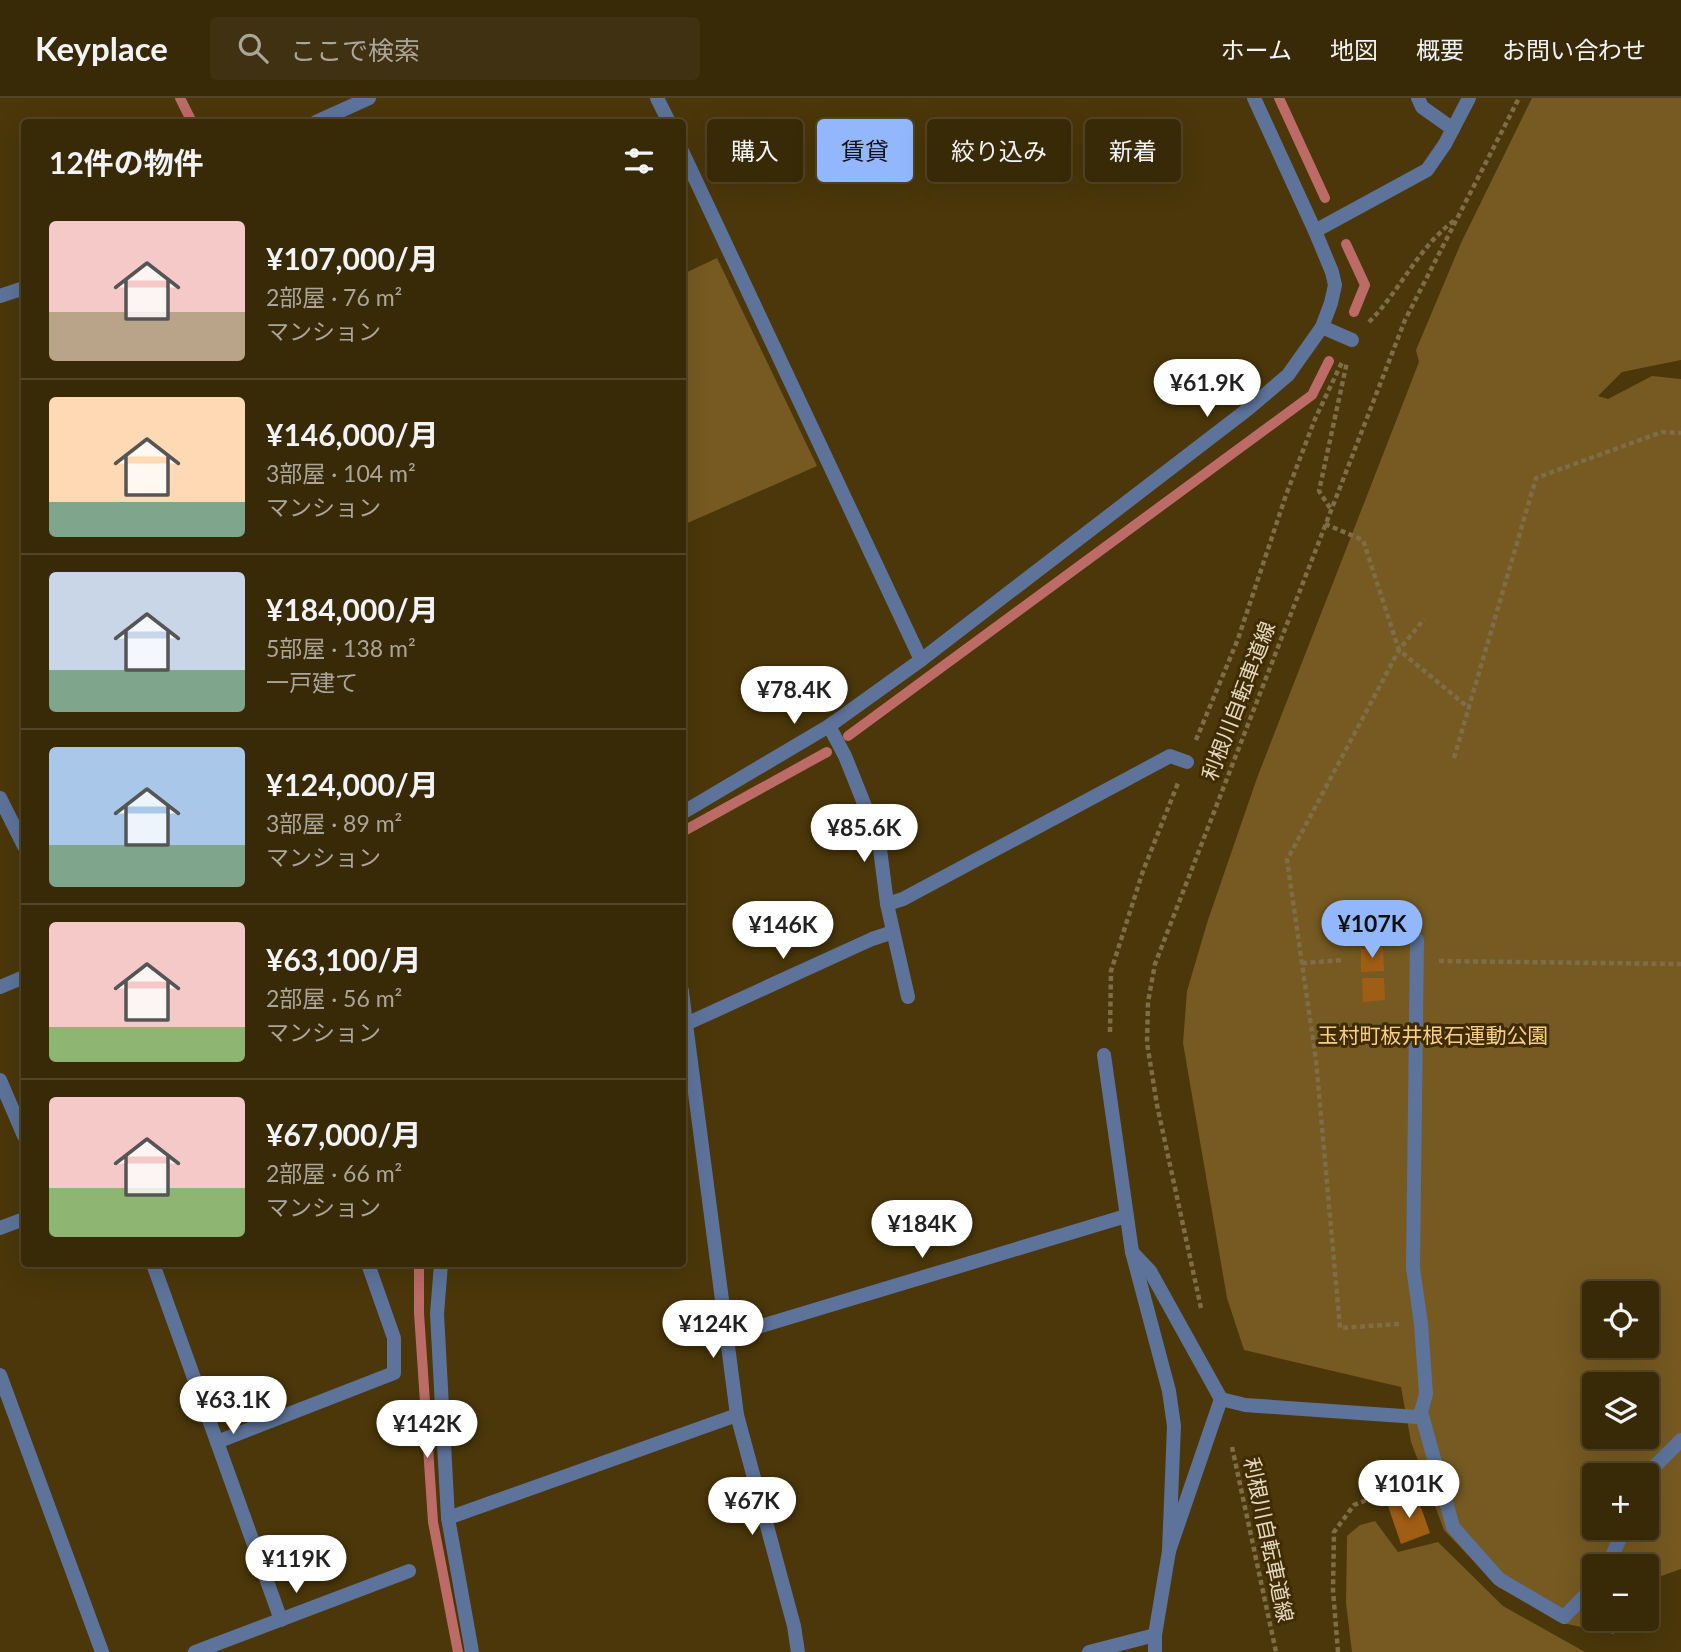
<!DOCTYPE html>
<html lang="ja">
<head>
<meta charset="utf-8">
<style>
	:root { --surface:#382907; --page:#3f3111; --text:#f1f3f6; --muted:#aba69b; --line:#524528; --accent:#92b7fd }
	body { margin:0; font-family:Lato,"Noto Sans JP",sans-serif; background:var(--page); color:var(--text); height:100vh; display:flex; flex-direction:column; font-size:26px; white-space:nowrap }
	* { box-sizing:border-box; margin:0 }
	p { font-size:23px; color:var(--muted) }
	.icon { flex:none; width:38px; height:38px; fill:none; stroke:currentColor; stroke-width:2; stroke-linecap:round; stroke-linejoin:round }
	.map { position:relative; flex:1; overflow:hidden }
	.drawer { position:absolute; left:21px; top:21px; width:665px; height:1148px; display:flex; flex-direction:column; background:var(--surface); border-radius:7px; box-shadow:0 7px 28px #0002,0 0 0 2px var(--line) }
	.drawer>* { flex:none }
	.top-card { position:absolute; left:707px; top:21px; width:665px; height:63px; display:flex; gap:14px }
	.tools { position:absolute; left:1582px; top:1183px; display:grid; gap:14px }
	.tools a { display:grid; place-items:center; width:77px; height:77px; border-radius:7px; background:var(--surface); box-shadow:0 7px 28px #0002,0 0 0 2px var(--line); font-size:35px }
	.price { position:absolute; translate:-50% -60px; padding:0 16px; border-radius:24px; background:#fff; color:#222; font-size:23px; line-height:46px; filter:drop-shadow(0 2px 4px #0008) }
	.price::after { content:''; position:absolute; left:50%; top:42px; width:21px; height:16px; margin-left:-10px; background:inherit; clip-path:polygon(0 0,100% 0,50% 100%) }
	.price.selected { background:var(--accent); color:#111 }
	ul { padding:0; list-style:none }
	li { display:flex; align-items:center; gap:21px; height:175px; padding:0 28px }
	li+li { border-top:2px solid var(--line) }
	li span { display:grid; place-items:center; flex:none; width:196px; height:140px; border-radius:7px; color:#555 }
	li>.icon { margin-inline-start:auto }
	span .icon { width:84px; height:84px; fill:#fffc; stroke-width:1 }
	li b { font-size:30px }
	h2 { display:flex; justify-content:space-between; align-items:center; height:84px; padding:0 28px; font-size:30px }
	.tag { padding:0 24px; border-radius:7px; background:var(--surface); box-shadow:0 7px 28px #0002,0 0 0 2px var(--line); font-size:24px; line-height:63px }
	.tag.selected { background:var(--accent); color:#111 }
	header { display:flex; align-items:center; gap:42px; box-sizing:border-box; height:98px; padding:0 35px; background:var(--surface); border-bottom:2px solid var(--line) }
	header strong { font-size:33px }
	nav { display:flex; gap:38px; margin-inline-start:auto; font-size:24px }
	.search { width:490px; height:63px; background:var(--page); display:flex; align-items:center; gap:18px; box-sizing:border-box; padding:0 24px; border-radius:7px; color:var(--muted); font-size:26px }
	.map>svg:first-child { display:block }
	.green { fill:#765a21; fill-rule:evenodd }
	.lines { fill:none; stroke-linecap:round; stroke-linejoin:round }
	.stream { stroke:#bc6b66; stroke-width:10 }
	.building { fill:#a05e15 }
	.path { stroke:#7e6d47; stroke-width:4.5; stroke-dasharray:5 3.5; stroke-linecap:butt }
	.service { stroke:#5d739a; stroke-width:14 }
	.minor { stroke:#5d739a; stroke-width:14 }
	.labels { text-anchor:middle; stroke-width:6; stroke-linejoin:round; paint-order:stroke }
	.street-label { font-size:21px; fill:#e4d8c2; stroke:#402c00 }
	.park-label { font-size:21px; fill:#f9cf83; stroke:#402c00 }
</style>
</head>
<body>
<header>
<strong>Keyplace</strong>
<div class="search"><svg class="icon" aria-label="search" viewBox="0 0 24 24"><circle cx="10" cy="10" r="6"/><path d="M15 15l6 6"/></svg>ここで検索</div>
<nav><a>ホーム</a><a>地図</a><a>概要</a><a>お問い合わせ</a></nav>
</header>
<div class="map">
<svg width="1681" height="1554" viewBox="0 0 1681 1554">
	<rect width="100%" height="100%" fill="#4b3709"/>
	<g class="green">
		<path d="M1532,0H1681V262L1622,274L1598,298L1608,301L1652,278L1681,281V1471L1647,1483V1468H1594V1521H1622L1614,1536L1567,1526L1498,1489L1444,1432L1411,1344L1401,1289L1244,1252L1227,1200L1183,945L1187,893L1208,822L1257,680L1419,264L1416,252L1461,145ZM1594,1195H1647V1248H1594ZM1594,1286H1647V1339H1594ZM1594,1377H1647V1430H1594Z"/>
		<polygon points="717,160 817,368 683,427 683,176"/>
		<polygon points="1375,1423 1398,1454 1438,1444 1503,1508 1585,1554 1352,1554 1346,1505 1347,1438 1360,1427"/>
	</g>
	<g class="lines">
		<g class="stream">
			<polyline points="180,0 192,24"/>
			<polyline points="1279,0 1325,100"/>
			<polyline points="1346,146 1365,187 1354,214"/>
			<polyline points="848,638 1312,297 1329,263"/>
			<polyline points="682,734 827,654"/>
			<polyline points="419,1166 419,1215 433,1424 458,1554"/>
		</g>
	</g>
	<g class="building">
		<polygon points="1383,850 1384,873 1361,874 1361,851"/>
		<polygon points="1362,880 1384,880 1385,902 1363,904"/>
		<polygon points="1417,1398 1430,1435 1401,1446 1388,1408"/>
	</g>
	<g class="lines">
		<g class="path">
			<path d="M1369,224C1400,193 1419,148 1455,122"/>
			<polyline points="1330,410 1319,393 1347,264"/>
			<polyline points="1325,426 1363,442 1399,552 1469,610"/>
			<polyline points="1196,642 1238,541 1286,397 1315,321 1343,262"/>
			<polyline points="1454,660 1536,380 1662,334 1681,335"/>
			<polyline points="1439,863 1681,866"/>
			<polyline points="1302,865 1344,862"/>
			<polyline points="1110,934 1111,873 1143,773 1178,685"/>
			<polyline points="1201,1210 1157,1007 1147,945 1148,904 1155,866 1405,222 1519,0"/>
			<polyline points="1399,1226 1340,1230 1316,962 1287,762 1399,552 1424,521"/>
			<polyline points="1232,1349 1276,1554"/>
			<polyline points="1338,1554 1333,1492 1334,1434 1354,1407 1402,1388 1413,1380"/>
		</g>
		<g class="service">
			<polyline points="1322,229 1352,242"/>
			<polyline points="0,700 24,748"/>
			<polyline points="887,806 903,801 1170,658 1187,664"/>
			<polyline points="682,893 686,926 682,928"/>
			<polyline points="1104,957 1132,1154 1169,1293 1174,1328 1169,1453 1155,1537 1155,1554"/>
			<polyline points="1132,1154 1150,1173 1221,1301"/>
			<polyline points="1421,1314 1453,1429 1499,1481 1564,1519 1594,1488"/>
			<polyline points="1647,1381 1650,1373 1681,1342"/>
			<polyline points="1169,1453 1221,1301 1245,1307 1417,1319 1421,1314 1426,1296 1421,1226 1413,1170 1417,842"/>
			<polyline points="1607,1468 1625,1430"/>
			<polyline points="1089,1554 1155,1537"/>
		</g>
		<g class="minor">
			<polyline points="657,0 669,24"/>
			<polyline points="1418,0 1422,9 1453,31"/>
			<polyline points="316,24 369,0"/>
			<polyline points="682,53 921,562"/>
			<polyline points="1315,133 1427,72 1445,46 1469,0"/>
			<polyline points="0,198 24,190"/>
			<polyline points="829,628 845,658 879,743 887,806 908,899"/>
			<polyline points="682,715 829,628 921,562 1248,311 1288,277 1322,229 1331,205 1335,187 1332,174 1315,133 1254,0"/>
			<polyline points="0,889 24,879"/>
			<polyline points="0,982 24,1038"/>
			<polyline points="0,1130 24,1121"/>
			<polyline points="153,1166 281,1522"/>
			<polyline points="441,1166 437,1216 448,1420 472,1554"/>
			<polyline points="728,1238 1126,1118"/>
			<polyline points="0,1277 102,1554"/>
			<polyline points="737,1317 794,1528 798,1554"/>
			<polyline points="217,1344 394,1275 394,1240 368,1166"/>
			<polyline points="448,1420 737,1317 686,926 872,841 893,834"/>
			<polyline points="195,1554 409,1473"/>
		</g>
	</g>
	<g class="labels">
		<g class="street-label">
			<text transform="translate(1239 603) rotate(-69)" y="7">利根川自転車道線</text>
			<text transform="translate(1268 1442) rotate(78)" y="7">利根川自転車道線</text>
		</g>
		<g class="park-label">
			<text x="1433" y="945">玉村町板井根石運動公園</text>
		</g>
	</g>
</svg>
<div class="tools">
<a><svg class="icon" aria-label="locate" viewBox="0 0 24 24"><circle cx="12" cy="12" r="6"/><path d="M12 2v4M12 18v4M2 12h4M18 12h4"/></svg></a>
<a><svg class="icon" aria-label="layers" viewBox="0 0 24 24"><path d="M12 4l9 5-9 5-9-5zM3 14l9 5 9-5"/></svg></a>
<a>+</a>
<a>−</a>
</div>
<b class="price" style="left:1207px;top:321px">¥61.9K</b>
<b class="price" style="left:794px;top:628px">¥78.4K</b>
<b class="price" style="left:864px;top:766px">¥85.6K</b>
<b class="price selected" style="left:1372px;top:862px">¥107K</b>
<b class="price" style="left:783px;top:863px">¥146K</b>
<b class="price" style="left:922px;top:1162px">¥184K</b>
<b class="price" style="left:713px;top:1262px">¥124K</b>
<b class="price" style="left:233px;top:1338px">¥63.1K</b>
<b class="price" style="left:427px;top:1362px">¥142K</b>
<b class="price" style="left:1409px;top:1422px">¥101K</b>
<b class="price" style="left:752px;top:1439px">¥67K</b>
<b class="price" style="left:296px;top:1497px">¥119K</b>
<div class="top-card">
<a class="tag">購入</a>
<a class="tag selected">賃貸</a>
<a class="tag">絞り込み</a>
<a class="tag">新着</a>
</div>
<section class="drawer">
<h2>12件の物件<svg class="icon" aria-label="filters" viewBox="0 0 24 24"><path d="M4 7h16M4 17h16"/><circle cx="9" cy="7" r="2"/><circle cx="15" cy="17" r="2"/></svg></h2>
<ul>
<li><span style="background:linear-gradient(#f6c9c9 65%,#b9a48a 0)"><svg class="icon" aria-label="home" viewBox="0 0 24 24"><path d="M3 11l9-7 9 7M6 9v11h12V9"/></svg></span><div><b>¥107,000/月</b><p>2部屋 · 76 m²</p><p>マンション</p></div></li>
<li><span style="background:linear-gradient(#ffd9b3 75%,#7fa58c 0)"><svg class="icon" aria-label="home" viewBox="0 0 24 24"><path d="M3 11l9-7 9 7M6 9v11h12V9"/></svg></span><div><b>¥146,000/月</b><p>3部屋 · 104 m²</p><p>マンション</p></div></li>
<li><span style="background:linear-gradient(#c9d6e8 70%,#7fa58c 0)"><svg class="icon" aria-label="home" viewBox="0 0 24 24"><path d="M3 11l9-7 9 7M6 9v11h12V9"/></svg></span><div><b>¥184,000/月</b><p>5部屋 · 138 m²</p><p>一戸建て</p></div></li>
<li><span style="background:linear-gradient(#a9c7e8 70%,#7fa58c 0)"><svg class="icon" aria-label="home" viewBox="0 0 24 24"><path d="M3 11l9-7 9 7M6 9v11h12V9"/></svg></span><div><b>¥124,000/月</b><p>3部屋 · 89 m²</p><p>マンション</p></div></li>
<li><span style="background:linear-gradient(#f6c9c9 75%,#8fb573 0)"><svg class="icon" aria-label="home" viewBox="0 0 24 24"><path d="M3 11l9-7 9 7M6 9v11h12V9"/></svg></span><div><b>¥63,100/月</b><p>2部屋 · 56 m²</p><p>マンション</p></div></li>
<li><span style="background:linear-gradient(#f6c9c9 65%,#8fb573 0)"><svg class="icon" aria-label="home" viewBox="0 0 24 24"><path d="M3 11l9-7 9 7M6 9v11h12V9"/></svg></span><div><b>¥67,000/月</b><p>2部屋 · 66 m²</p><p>マンション</p></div></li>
</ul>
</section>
</div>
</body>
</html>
